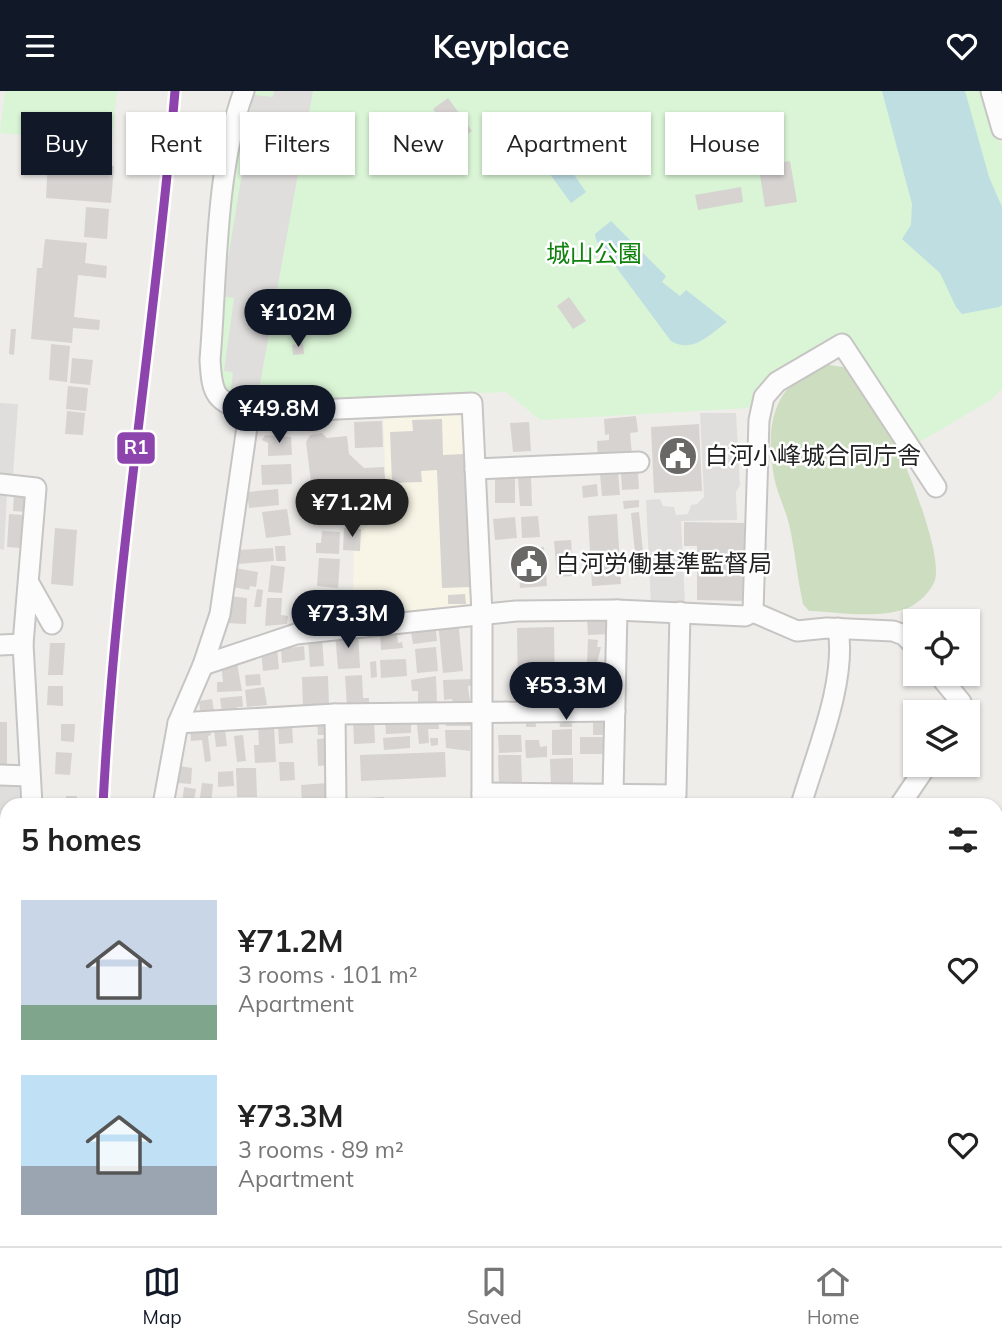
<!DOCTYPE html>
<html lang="en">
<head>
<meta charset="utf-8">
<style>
	:root { --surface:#fff; --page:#f2f2f2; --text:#222; --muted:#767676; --line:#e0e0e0; --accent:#111827 }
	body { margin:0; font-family:Mulish,"Noto Sans JP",sans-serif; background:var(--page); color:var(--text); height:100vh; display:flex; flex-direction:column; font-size:26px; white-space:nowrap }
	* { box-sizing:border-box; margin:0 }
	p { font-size:23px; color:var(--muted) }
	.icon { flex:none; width:38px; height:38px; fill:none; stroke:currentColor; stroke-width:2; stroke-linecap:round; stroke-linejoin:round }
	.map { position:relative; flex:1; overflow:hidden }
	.panel { position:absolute; left:0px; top:707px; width:1003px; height:448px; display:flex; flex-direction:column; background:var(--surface); border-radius:21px 21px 0 0; box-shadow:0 2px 5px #0004 }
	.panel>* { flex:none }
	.guide { position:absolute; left:21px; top:21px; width:961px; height:63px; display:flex; gap:14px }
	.buttons { position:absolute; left:903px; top:518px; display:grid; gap:14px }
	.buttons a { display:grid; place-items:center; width:77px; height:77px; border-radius:0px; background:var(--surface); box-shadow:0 2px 5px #0004; font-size:35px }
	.price { position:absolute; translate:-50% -60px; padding:0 16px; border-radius:24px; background:var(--accent); color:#fff; font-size:23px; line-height:46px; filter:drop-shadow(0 2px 4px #0008) }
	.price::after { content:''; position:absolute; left:50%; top:42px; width:21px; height:16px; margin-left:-10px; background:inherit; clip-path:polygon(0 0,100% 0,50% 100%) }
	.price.selected { background:#222; color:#fff }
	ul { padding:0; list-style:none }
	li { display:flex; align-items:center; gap:21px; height:175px; padding:0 21px }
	li span { display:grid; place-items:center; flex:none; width:196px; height:140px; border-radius:0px; color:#555 }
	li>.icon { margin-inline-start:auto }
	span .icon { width:84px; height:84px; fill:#fffc; stroke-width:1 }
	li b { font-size:30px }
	h2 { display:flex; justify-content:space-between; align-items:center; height:84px; padding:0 21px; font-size:30px }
	.pill { padding:0 24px; border-radius:0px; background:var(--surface); box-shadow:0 2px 5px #0004; font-size:24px; line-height:63px }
	.pill.selected { background:var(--accent); color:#fff }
	header { display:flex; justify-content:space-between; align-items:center; height:91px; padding:0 21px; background:var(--accent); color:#fff; font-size:32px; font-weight:700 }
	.tabs { display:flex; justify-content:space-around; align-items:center; height:98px; border-top:2px solid var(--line); background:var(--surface); font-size:19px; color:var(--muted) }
	.tabs a { display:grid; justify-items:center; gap:4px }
	.tabs .selected { color:var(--accent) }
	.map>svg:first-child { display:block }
	.education { fill:#f8f5e6 }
	.forest { fill:#cdddc0 }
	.park { fill:#daf4d6 }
	.parking { fill:#dfdedd }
	.water { fill:#bedee2 }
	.building { fill:#d6d3d1 }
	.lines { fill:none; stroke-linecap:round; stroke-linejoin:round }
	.minor-casing { stroke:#c6c5c4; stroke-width:23 }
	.minor { stroke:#fdfcfc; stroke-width:19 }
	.rail-1-casing { stroke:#fff; stroke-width:14 }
	.rail-1 { stroke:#8e44ad; stroke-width:9 }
	.labels { text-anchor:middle; stroke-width:5; stroke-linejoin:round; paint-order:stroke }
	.park-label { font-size:24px; fill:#0f820c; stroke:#fff }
	.poi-label { font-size:24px; fill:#212121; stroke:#fff; text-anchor:start }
	.line-badge { stroke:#fff; stroke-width:2.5 }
	.badge-label { font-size:19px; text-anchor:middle; font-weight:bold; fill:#fff }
</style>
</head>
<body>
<header><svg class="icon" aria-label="menu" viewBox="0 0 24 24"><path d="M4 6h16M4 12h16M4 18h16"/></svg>Keyplace<svg class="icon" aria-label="heart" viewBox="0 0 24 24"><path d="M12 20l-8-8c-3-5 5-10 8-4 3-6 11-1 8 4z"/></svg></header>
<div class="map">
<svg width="1002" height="1155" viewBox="0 0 1002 1155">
	<rect width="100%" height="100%" fill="#efedea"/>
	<polygon class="education" points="469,315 476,516 353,522 354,437 368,436 367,402 386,400 383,318"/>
	<g class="forest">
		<path d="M829,274C834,275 841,275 845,277C878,294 945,454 935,489C932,499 920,511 910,516C881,529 840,521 809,520L803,513C797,486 795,459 789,433C785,417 777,402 774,386C765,334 772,289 829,274Z"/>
		<polygon points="696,1148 823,1148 820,1155 694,1155"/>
	</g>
	<g class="park">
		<polygon points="5,0 117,0 112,52 0,42"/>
		<path d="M252,0H985L1002,56V298L991,309L911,356L842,248L758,304L749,317L540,329L506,301L251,311C225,304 220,292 216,266C224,178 224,84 252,0Z"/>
	</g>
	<g class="parking">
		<polygon points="274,0 313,0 258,304 231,299 233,281 224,280 234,207 222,205 246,57 238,56 241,38 247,39 253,4 273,6"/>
		<polygon points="0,312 18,313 13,384 0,383"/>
		<polygon points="700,322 736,322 740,394 736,401 737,429 681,430 685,515 651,514 646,409 660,408 663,415 674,416 676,424 688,423 691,414 697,413 704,406"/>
		<polygon points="0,402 7,403 4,459 0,458"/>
		<polygon points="0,694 21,694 22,714 7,714 7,767 0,767"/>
		<polygon points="0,995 7,996 7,1103 0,1102"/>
		<rect x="492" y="1148" width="107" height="7"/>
	</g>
	<g class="water">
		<polygon points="882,0 965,0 989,86 1002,116 1002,214 999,216 962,223 956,216 940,182 902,148 911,134 912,113"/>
		<polygon points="534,26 586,101 571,112 517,38"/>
		<path d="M611,130L666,185L662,191L680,205L686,199L727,231C710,243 693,263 671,250L596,149L595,143Z"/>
	</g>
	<g class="building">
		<polygon points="448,7 472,40 457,51 444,33 438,37 430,27 436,22 433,18"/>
		<polygon points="106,22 112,39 99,51 82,41"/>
		<polygon points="48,70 114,75 111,112 46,107"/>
		<polygon points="790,70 797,111 765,116 760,84 778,81 776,72"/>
		<polygon points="741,96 743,111 698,119 695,104"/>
		<polygon points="86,116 109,118 107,148 84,146"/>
		<polygon points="45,148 87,152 85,172 107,175 106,187 78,184 74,226 100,229 99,239 73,237 72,252 31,248 37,177 42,177"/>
		<polygon points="569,206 586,230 573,238 557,215"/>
		<polygon points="11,238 16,238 14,264 9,263"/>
		<polygon points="303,252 304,263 293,264 292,254"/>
		<polygon points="51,253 70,255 67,291 49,289"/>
		<polygon points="72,267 93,269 90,294 70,292"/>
		<polygon points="68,295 88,297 86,320 66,318"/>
		<polygon points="67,320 85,322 83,344 65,343"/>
		<polygon points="636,325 638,341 630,342 632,364 598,367 597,350 609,349 609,343 605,344 604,328"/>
		<polygon points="442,328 443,364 465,363 470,496 442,497 437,379 421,380 422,391 392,392 390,341 413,340 412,329"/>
		<polygon points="382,330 383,356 355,357 354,331"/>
		<polygon points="529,331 531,360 513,361 510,332"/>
		<polygon points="699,333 702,400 654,402 651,336"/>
		<polygon points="322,342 327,347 347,345 349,363 364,377 384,376 386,400 363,402 366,431 345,433 342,396 312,399 306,351 310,344"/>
		<polygon points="265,344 291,346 292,364 268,365 268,352 262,349"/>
		<polygon points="291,373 292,393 262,394 261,374"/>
		<polygon points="618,381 620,404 602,405 600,383"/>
		<polygon points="638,382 639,398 622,399 621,383"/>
		<polygon points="531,386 532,415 520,415 518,387"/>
		<rect x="495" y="387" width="20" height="25"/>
		<polygon points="597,393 598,405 583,407 582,395"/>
		<polygon points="278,398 279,414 249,417 247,401"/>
		<polygon points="313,402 340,403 339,434 313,434"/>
		<polygon points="14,403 25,404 25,421 13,420"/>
		<polygon points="639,409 639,416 624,418 623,410"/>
		<polygon points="287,418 291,444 266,447 262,421"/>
		<polygon points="639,421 644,471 636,472 631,422"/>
		<polygon points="9,423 23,424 21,457 7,456"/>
		<polygon points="617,423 621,493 592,495 588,425"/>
		<polygon points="538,425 540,446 522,447 521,426"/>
		<polygon points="515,426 517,447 495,449 493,428"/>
		<polygon points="684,431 744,432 744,510 697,509 697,455 684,455"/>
		<polygon points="55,437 77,439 73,495 51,493"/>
		<polygon points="344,437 361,438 360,460 343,459"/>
		<polygon points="322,440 340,441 339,463 316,462 316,452 321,452"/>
		<polygon points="571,449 573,485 557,486 554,450"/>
		<polygon points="275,455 285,455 286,470 276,470"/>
		<polygon points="544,456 547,495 520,497 517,459"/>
		<polygon points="273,457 274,470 238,473 237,459"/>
		<polygon points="319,467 340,468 338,497 317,495"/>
		<polygon points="271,474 285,476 282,502 268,501"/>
		<polygon points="230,476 258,481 256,496 250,495 249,499 227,495"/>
		<polygon points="257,498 263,499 261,516 254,516"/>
		<polygon points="305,500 328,501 327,531 310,530 310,509 304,509"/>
		<polygon points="465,503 466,513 448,513 448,504"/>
		<polygon points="228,505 247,507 246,533 226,532"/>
		<polygon points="267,507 282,507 281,524 288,525 287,533 265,535"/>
		<polygon points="610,528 610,543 588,544 587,529"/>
		<polygon points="458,529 463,580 443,582 438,531"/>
		<polygon points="435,532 437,550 413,553 410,535"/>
		<polygon points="396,536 398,552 402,551 403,557 381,559 380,544 384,544 383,538"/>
		<polygon points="554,536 555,605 518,606 517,537"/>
		<polygon points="358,540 360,577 338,578 335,542"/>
		<polygon points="322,548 324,575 310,576 308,549"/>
		<polygon points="588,548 598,549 597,556 601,556 597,572 587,572"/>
		<polygon points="50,552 65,552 63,584 48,584"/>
		<polygon points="304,555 305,569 282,572 281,558"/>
		<polygon points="436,556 438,580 417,582 415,558"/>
		<polygon points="277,557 279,578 263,580 261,559"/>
		<polygon points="406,568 407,585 381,587 380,569"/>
		<polygon points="376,570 377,586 371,587 370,571"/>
		<polygon points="237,572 242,600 217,601 217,591 223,591 221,573"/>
		<polygon points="260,583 261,594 246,595 245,584"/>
		<polygon points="362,584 363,607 369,607 369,613 347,615 345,585"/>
		<polygon points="328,585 329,615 303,617 302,586"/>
		<polygon points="436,585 437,613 418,614 418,600 412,600 411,589"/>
		<polygon points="600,585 600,598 571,599 571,586"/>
		<polygon points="474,588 474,594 468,595 470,611 453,613 452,608 444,609 443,589"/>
		<polygon points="48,595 63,595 63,615 47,614"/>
		<polygon points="264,596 267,614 247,616 245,599"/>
		<polygon points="610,601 610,615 583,615 583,602"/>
		<polygon points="569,602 581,603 580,613 569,612"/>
		<polygon points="242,605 243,616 237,616 237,621 222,622 220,607"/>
		<polygon points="212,608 215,626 201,628 199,610"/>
		<polygon points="438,624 439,638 428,638 429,652 419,653 416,625"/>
		<polygon points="526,624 535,624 536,636 526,636"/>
		<polygon points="572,625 572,636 560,636 559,626"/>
		<polygon points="374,626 375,652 354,653 353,627"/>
		<polygon points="411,626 411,642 386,643 385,627"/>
		<polygon points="445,626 472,626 472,635 446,635"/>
		<rect x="593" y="628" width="15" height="16"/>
		<polygon points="317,629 331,629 332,644 318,644"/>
		<polygon points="224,630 227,655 216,656 213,631"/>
		<rect x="0" y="631" width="7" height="43"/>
		<polygon points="292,632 293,652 279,653 278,633"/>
		<polygon points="61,633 75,633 74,651 61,650"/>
		<polygon points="190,633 210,635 211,644 208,645 211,670 205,671 202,649 191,650"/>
		<polygon points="274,635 276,671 255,672 254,654 259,654 258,636"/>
		<polygon points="572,638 572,664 552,664 552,639"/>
		<polygon points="445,639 470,639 470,660 446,657"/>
		<polygon points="243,644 246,670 237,671 234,645"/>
		<polygon points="498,644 521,644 522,661 499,662"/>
		<polygon points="410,645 410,657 384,659 383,647"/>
		<rect x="580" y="646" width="25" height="17"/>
		<polygon points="332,647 333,674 318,675 317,648"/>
		<polygon points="430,647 438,647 438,654 431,655"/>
		<polygon points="525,649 539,649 540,656 547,655 547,666 526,667"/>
		<polygon points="56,661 72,662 70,684 55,683"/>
		<polygon points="445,661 446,686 361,690 360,664"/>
		<polygon points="498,664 521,664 522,693 499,694"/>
		<polygon points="573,667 573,696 551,696 550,668"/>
		<polygon points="279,671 294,671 295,689 280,690"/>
		<polygon points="180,675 192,677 191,693 178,692"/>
		<polygon points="236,677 256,677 257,706 237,706"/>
		<polygon points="233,680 234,695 218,696 218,681"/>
		<polygon points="202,692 213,693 211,714 199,714"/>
		<polygon points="328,692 329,714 302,714 301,694"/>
		<polygon points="184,696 196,698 193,714 182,714"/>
		<polygon points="66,705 77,705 76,714 66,714"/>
		<polygon points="384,706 384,714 347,714 347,708"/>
		<polygon points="217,707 240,709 240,714 216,714"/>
		<polygon points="0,838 7,839 7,849 0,848"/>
		<polygon points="0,864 4,864 4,877 0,876"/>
		<rect x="0" y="879" width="7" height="16"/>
		<polygon points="7,1124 7,1148 51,1148 54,1155 0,1155 0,1125"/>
		<polygon points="211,1148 238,1148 238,1155 212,1155"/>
		<polygon points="262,1148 286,1148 286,1154 262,1155"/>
		<rect x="345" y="1148" width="19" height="7"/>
		<polygon points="652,1148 660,1148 670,1151 669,1155 650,1155"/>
		<polygon points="208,1152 208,1155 189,1155 189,1153"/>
	</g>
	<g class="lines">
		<defs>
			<g id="minor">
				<path d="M244,0C215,78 217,185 210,269C212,305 215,309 249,322L472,312L482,523V714"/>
				<polyline points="991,0 1002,38"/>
				<polyline points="475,378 639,371"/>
				<polyline points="0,393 36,397 23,553"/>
				<polyline points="30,494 52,533"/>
				<polyline points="753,521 759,329 764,306 777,291 842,253 936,396"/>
				<polyline points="0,554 23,553 32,714"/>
				<polyline points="203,574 296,543 516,520 617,519 745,525 753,521 797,540 827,537 893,540 904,544 915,555"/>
				<polyline points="938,583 961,611 958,621"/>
				<polyline points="335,623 336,714"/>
				<polyline points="178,632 335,623 615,620"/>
				<polyline points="0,684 29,685"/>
				<polyline points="482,702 676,704 680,521"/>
				<polyline points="613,702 617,519"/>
				<polyline points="163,714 178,632 203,574 220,523 249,322"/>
				<path d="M801,714C816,662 847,591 838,537"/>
				<polyline points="900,714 927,674"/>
				<polyline points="0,775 7,775"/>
				<polyline points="0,920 7,921"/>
				<polyline points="996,981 1002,958"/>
				<polyline points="0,987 7,988"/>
				<polyline points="71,1148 72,1155"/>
				<polyline points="160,1148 160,1155"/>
				<polyline points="485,1148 485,1155"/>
				<polyline points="255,1155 255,1148"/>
				<polyline points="331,1155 331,1148"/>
				<polyline points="375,1155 375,1148"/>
				<polyline points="610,1155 610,1148"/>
				<polyline points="941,1155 944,1148"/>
			</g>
		</defs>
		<use href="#minor" class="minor-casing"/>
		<use href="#minor" class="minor"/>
		<defs>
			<path id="rail-1" d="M103,714C115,475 155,238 175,0"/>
		</defs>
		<use href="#rail-1" class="rail-1-casing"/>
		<use href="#rail-1" class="rail-1"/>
	</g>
	<defs>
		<symbol id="civic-disc" viewBox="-11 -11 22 22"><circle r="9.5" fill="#696867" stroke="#fff"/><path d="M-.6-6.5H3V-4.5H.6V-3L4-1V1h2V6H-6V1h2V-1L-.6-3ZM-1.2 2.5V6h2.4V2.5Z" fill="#fff"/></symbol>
	</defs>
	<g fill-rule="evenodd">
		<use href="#civic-disc" x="656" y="343" width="44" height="44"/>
		<use href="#civic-disc" x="507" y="451" width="44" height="44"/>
	</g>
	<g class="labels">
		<g class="park-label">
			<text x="594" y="171">城山公園</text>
		</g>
		<g class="poi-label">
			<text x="705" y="373">白河小峰城合同庁舎</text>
			<text x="556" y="481">白河労働基準監督局</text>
		</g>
	</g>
	<rect class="line-badge" x="116" y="340" width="40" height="34" rx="7" fill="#8e44ad"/>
	<g class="badge-label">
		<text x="136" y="363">R1</text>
	</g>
</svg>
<div class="buttons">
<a><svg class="icon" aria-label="locate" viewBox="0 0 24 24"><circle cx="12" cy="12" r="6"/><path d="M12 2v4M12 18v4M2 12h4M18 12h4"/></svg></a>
<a><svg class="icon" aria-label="layers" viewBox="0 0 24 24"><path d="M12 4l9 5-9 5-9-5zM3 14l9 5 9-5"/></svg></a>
</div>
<b class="price" style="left:298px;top:258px">¥102M</b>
<b class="price" style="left:279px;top:354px">¥49.8M</b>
<b class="price selected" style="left:352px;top:448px">¥71.2M</b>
<b class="price" style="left:348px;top:559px">¥73.3M</b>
<b class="price" style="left:566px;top:631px">¥53.3M</b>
<div class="guide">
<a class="pill selected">Buy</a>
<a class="pill">Rent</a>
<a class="pill">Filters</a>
<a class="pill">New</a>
<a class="pill">Apartment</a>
<a class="pill">House</a>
</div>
<section class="panel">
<h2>5 homes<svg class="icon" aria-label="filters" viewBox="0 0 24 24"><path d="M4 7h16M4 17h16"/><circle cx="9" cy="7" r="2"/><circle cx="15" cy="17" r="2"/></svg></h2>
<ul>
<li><span style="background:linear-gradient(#c9d6e8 75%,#7fa58c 0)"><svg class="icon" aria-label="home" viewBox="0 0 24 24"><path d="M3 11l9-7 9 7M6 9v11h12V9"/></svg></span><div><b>¥71.2M</b><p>3 rooms · 101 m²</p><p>Apartment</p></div><svg class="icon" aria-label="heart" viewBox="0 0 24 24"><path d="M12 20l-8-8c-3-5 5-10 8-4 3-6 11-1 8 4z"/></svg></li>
<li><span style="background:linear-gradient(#bfe0f5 65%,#9aa5b1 0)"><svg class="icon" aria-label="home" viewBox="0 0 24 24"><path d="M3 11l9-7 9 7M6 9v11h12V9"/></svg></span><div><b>¥73.3M</b><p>3 rooms · 89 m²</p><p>Apartment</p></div><svg class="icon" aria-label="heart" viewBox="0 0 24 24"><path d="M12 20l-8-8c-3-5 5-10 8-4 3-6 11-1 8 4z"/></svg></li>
</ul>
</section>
</div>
<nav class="tabs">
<a class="selected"><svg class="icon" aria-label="map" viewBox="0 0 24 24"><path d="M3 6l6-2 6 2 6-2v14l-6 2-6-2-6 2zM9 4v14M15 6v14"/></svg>Map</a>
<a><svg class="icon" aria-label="saved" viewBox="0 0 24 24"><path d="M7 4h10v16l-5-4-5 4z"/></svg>Saved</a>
<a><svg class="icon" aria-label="home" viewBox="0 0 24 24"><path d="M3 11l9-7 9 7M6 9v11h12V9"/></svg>Home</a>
</nav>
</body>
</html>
